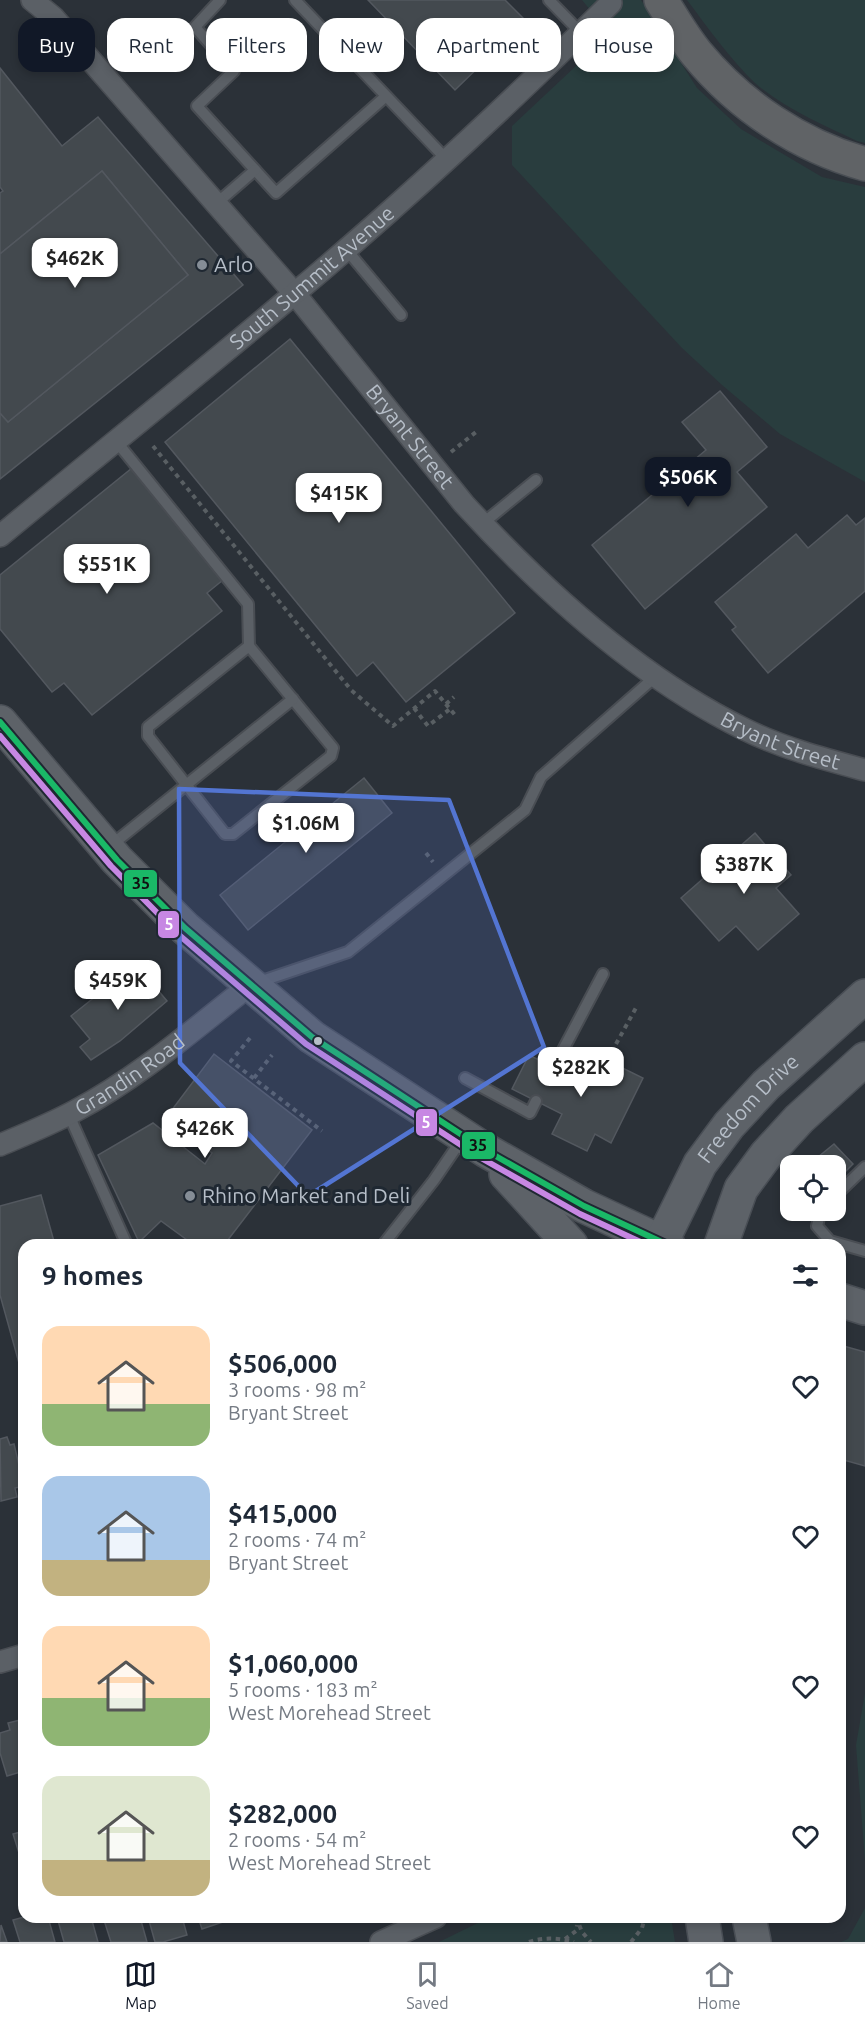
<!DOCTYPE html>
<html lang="en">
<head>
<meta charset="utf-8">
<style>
	:root { --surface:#fff; --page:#f2f2f3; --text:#1f2937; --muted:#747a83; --line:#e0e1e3; --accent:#111827 }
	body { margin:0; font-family:Ubuntu,sans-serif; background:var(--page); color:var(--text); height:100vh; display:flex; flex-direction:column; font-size:22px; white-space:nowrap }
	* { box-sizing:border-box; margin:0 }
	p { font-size:20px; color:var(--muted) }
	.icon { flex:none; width:33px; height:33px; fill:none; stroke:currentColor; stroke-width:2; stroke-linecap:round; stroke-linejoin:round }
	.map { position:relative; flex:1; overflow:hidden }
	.sheet { position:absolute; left:18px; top:1239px; width:828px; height:684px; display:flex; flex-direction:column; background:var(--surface); border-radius:18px; box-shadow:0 3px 9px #0003 }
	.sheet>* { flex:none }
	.top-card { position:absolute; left:18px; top:18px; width:830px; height:54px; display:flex; gap:12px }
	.fabs { position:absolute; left:780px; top:1155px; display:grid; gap:12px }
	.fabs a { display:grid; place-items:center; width:66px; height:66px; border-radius:12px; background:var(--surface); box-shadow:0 3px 9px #0003; font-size:30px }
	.price { position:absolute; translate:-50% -51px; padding:0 14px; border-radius:12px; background:#fff; color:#222; font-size:20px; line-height:39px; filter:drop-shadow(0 2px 3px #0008) }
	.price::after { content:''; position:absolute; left:50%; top:36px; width:18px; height:14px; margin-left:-9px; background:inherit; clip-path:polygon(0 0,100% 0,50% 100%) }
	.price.active { background:var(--accent); color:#fff }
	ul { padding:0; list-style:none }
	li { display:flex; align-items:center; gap:18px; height:150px; padding:0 24px }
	li span { display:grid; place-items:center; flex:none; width:168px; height:120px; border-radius:18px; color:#555 }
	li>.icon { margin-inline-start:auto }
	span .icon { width:72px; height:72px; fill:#fffc; stroke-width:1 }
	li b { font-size:26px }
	h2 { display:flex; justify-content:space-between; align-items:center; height:72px; padding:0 24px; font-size:26px }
	.chip { padding:0 21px; border-radius:18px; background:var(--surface); box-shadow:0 3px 9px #0003; font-size:21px; line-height:54px }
	.chip.active { background:var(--accent); color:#fff }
	.tabs { display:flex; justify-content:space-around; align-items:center; height:84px; border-top:2px solid var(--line); background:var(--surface); font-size:16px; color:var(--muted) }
	.tabs a { display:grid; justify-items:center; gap:3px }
	.tabs .active { color:var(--accent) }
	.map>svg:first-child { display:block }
	.green { fill:#293d3e }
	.building { fill:#43494e; stroke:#53585f; stroke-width:1.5 }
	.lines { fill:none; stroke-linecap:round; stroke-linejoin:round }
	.lane-casing { stroke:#494d53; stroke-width:14 }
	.street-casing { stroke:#494d53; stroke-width:24 }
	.primary-casing { stroke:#494e55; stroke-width:36 }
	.highway-casing { stroke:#484d53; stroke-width:36 }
	.path { stroke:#595f63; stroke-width:4; stroke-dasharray:4.5 4.5; stroke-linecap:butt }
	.lane { stroke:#5b6066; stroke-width:10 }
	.street { stroke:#5b6066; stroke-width:21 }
	.primary { stroke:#5d6268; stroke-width:33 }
	.highway { stroke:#606366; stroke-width:33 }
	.bus-1-casing { stroke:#1f2832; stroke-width:10 }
	.bus-2-casing { stroke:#1f2832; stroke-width:10 }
	.bus-1 { stroke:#1ab867; stroke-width:6 }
	.bus-2 { stroke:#c787e3; stroke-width:6 }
	.marked { fill:#5375d2; fill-opacity:0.2; stroke:#5375d2; stroke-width:4.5; stroke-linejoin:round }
	.poi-dot { fill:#858d96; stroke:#1f2832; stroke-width:2 }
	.bus-dot { fill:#b6bec8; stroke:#1f2832; stroke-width:2 }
	.labels { text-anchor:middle; stroke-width:6; stroke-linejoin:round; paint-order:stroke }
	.poi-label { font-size:21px; fill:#b6bec8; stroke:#1f2832; text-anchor:start }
	.street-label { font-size:21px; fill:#b6bec8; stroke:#1f2832 }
	.line-badge { stroke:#1f2832; stroke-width:2 }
	.badge-label { font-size:16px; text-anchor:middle; font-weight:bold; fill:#fff }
	.pale-badge-label { font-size:16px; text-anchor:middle; font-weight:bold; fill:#111 }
</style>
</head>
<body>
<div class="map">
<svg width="865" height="1942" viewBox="0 0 865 1942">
	<rect width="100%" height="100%" fill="#2b3138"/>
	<g class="green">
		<polygon points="582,0 641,0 697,88 741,129 822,177 865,187 865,482 780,434 722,385 682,348 512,165 512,126 610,34"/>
		<path d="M687,0H865V143L857,141C825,126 782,107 755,83C730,59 708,28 687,0Z"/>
		<polygon points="865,1693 865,1861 856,1745"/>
		<polygon points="865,1908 865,1942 841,1942 848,1939"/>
		<polygon points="490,1917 671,1917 675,1942 439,1942"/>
	</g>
	<g class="building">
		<polygon points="368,0 505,0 526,21 455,90"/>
		<polygon points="0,68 62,146 98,117 243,285 0,479 0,413 8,422 188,275 102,171 0,254 0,193 3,191 0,187"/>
		<polygon points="102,171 188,275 8,422 0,413 0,254"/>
		<polygon points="290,339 515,613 406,702 373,662 357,676 165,442"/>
		<polygon points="720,391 767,447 737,472 767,507 645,609 592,545 706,450 682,422"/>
		<polygon points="132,468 223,580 207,593 222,611 92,715 64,683 52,692 0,629 0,575"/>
		<polygon points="847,515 856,525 865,518 865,591 768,673 732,630 736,627 715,602 796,534 808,548"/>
		<polygon points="364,778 392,813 248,930 220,895"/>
		<polygon points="755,833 791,875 776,888 799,914 758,950 736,926 719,941 681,898"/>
		<polygon points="136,964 167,1001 120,1041 91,1060 80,1047 90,1039 71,1016"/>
		<polygon points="214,1054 312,1130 224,1245 194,1245 161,1221 139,1242 98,1155 153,1123 205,1164 212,1153 165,1119"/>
		<polygon points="594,1054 643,1078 611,1143 595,1134 587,1151 552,1134 562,1114 512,1089 529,1055 573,1077 578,1071 584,1074"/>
		<polygon points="834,1144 853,1164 836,1181 836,1166 807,1166"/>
		<polygon points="41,1195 55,1245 24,1245 24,1381 0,1295 0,1206"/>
		<polygon points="840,1345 865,1352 865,1466 840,1459 842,1440 840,1439"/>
		<polygon points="7,1437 10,1445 14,1444 24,1486 15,1488 17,1497 1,1501 0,1439"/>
		<polygon points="24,1719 24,1771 7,1776 0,1753 0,1733 10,1730 8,1723"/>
		<polygon points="24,1831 24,1852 19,1853 13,1834"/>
		<polygon points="24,1917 48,1917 55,1942 20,1942 13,1920"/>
		<polygon points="57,1917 91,1917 98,1942 64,1942"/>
		<polygon points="103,1917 140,1917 147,1942 111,1942"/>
		<polygon points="148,1917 182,1917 187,1935 163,1942 155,1942"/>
		<polygon points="198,1917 234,1917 235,1918 202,1929"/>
		<polygon points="1,1925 7,1942 0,1942"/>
	</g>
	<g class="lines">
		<defs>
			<g id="lane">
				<polyline points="220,0 195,27 234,71 197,106 276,193 385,97"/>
				<polyline points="295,0 447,160"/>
				<polyline points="549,0 581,33"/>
				<polyline points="217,203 255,170"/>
				<polyline points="346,249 401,315"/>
				<polyline points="116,441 248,604 249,646 333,748 331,756 233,834 225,834 148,736 148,727 249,646"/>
				<polyline points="482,524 536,480"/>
				<polyline points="109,847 293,699"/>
				<polyline points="256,983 348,952 525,810 541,777 656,676"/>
				<polyline points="554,1067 603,974"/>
				<polyline points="465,1078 530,1113 536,1101"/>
				<polyline points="69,1115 127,1245"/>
				<polyline points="836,1195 865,1167"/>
				<polyline points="821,1210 817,1226 830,1241 865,1251"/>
				<polyline points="383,1245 434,1180 462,1139"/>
			</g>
			<g id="street">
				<path id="s1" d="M32,0L53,17L295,294L464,504C543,590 638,677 744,729C782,748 824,759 865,770"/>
				<path id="s2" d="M0,536C98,455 197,376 294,294C404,202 509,104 611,3"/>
				<path id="s3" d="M0,1145C26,1134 51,1124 75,1111C138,1078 194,1029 250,985"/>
				<polyline points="0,1662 24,1655"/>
				<polyline points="381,1942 436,1917"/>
			</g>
			<g id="primary">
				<polyline points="0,722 117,860 185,928 312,1037 485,1150 584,1206 668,1245"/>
				<polyline points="506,1174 571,1245"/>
				<path id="s4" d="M660,1245L700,1164L729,1125L766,1085L865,996"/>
				<polyline points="721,1245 741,1189 766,1155 799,1119 865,1059"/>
				<polyline points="840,1300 865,1308"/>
				<polyline points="702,1917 706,1942"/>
				<polyline points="749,1917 754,1942"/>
			</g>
			<path id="highway" d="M661,0C673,19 683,37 697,54C740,106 800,146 865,164"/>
		</defs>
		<use href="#lane" class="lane-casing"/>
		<use href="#street" class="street-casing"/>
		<use href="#primary" class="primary-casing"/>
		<use href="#highway" class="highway-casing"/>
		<g class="path">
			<polyline points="153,446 351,690 393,726 435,691 455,715"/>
			<polyline points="451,452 476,432"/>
			<polyline points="446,704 454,697"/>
			<polyline points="414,708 428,726 450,709"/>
			<polyline points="426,853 433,862"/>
			<polyline points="250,1038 231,1061 322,1131"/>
			<polyline points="616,1044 637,1006"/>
			<polyline points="254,1078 272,1055"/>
			<polyline points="576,1917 582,1932 591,1942"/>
			<polyline points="565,1939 576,1931 577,1925"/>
			<path d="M529,1942C543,1937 560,1938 574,1942"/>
			<polyline points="631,1942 642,1928 645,1917"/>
		</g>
		<use href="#lane" class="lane"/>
		<use href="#street" class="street"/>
		<use href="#primary" class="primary"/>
		<use href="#highway" class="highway"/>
		<defs>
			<polyline id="bus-1" points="0,722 117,860 185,928 312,1037 485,1150 584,1206 668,1245"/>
			<polyline id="bus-2" points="0,736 111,866 179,935 306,1044 481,1158 580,1214 647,1245"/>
		</defs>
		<use href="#bus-1" class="bus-1-casing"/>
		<use href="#bus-2" class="bus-2-casing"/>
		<use href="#bus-1" class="bus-1"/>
		<use href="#bus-2" class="bus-2"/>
	</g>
	<path class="marked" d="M179,789L449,800L544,1047L308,1196L180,1063Z"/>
	<g class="poi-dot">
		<circle cx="202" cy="265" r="6"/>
		<circle cx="190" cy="1196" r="6"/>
	</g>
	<circle class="bus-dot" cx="318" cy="1041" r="5"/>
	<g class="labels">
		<g class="poi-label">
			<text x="214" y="272">Arlo</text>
			<text x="202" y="1203">Rhino Market and Deli</text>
		</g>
		<g class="street-label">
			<text dy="7" stroke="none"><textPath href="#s2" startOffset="405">South Summit Avenue</textPath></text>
			<text dy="7" stroke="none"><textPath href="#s1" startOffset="578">Bryant Street</textPath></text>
			<text dy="7" stroke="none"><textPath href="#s1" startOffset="1064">Bryant Street</textPath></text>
			<text dy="7" stroke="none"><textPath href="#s3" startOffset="148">Grandin Road</textPath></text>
			<text dy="7" stroke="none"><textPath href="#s4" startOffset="164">Freedom Drive</textPath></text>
		</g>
	</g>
	<g class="line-badge">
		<rect x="123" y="869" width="35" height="29" rx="6" fill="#1ab867"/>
		<rect x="157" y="910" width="23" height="29" rx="6" fill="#c787e3"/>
		<rect x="415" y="1108" width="23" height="29" rx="6" fill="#c787e3"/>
		<rect x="461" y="1131" width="35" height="29" rx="6" fill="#1ab867"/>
	</g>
	<g class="badge-label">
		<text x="169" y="930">5</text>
		<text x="426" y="1128">5</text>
	</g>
	<g class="pale-badge-label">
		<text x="141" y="889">35</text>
		<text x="478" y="1151">35</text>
	</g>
</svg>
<div class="fabs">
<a><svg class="icon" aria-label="locate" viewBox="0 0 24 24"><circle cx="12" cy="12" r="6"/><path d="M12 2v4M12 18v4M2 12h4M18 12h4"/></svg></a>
</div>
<b class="price" style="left:75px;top:289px">$462K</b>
<b class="price active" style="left:688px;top:508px">$506K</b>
<b class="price" style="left:339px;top:524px">$415K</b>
<b class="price" style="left:107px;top:595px">$551K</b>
<b class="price" style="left:306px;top:854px">$1.06M</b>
<b class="price" style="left:744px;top:895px">$387K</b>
<b class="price" style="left:118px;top:1011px">$459K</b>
<b class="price" style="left:581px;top:1098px">$282K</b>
<b class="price" style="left:205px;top:1159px">$426K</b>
<div class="top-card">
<a class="chip active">Buy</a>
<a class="chip">Rent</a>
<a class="chip">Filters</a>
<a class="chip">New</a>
<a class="chip">Apartment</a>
<a class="chip">House</a>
</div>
<section class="sheet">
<h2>9 homes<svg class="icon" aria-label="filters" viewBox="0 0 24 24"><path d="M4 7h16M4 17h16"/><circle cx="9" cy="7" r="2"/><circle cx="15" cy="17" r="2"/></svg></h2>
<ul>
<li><span style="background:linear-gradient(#ffd9b3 65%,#8fb573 0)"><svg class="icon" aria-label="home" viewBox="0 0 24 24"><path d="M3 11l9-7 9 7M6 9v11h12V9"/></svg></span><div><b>$506,000</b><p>3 rooms · 98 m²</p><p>Bryant Street</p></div><svg class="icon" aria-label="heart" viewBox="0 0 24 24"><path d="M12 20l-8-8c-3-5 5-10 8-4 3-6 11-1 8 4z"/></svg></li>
<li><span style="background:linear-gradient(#a9c7e8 70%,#c2b280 0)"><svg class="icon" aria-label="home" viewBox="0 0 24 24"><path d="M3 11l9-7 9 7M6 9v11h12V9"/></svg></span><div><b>$415,000</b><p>2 rooms · 74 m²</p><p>Bryant Street</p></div><svg class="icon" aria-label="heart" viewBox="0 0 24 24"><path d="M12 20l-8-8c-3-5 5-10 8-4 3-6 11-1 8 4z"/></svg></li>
<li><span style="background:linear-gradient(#ffd9b3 60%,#8fb573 0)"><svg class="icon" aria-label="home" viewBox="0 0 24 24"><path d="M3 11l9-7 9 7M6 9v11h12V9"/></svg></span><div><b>$1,060,000</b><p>5 rooms · 183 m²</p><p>West Morehead Street</p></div><svg class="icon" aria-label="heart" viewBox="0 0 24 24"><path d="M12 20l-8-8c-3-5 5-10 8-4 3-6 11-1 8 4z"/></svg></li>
<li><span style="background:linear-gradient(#dfe7d0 70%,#c2b280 0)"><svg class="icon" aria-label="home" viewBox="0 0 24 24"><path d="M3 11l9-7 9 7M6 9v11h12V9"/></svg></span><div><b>$282,000</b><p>2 rooms · 54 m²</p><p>West Morehead Street</p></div><svg class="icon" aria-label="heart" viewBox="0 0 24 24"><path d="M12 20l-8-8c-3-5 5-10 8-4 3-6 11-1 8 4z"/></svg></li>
</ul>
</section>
</div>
<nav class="tabs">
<a class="active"><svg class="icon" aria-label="map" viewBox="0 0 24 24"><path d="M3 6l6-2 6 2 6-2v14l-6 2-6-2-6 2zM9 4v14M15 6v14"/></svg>Map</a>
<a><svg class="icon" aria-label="saved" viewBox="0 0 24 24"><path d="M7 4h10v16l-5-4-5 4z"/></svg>Saved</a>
<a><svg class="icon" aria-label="home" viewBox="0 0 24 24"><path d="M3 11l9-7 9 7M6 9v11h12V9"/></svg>Home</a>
</nav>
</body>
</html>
